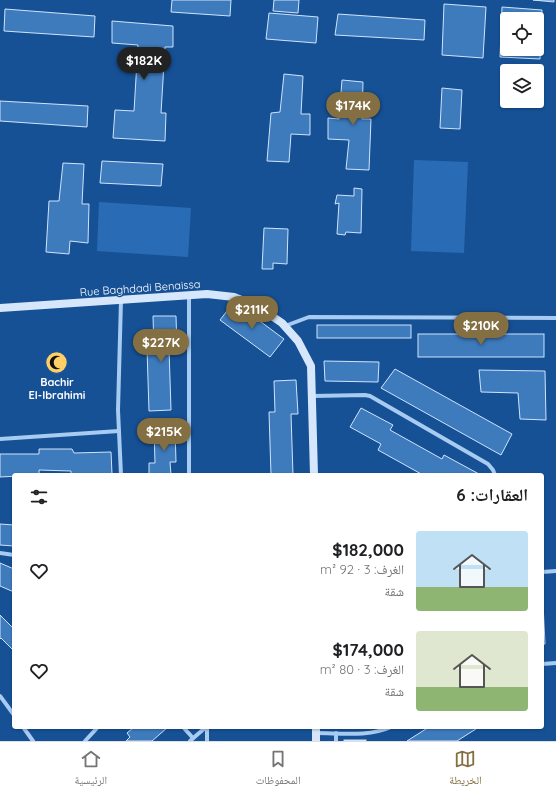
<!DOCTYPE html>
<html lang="ar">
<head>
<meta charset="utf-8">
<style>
	:root { --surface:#fff; --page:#f6f6f6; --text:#202124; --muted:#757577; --line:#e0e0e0; --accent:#846f42 }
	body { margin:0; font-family:Quicksand,"Noto Naskh Arabic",sans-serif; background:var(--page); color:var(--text); direction:rtl; height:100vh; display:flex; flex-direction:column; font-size:15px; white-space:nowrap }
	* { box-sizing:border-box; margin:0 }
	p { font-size:13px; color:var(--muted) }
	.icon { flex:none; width:22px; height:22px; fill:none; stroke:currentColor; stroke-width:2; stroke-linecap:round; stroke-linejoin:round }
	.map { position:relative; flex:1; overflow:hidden; direction:ltr }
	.panel { position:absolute; left:12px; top:473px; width:532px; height:256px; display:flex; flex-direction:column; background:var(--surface); border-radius:4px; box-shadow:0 1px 3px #0004; direction:rtl }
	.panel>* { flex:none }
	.buttons { position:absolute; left:500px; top:12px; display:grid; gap:8px }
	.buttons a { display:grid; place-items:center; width:44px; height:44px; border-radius:4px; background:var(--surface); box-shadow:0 1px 3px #0004; font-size:20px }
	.price { position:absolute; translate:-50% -34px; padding:0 9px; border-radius:14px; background:var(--accent); color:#fff; font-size:13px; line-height:26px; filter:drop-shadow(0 1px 2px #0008) }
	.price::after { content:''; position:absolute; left:50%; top:24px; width:12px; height:9px; margin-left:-6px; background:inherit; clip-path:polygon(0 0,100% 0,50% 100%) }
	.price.current { background:#222; color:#fff }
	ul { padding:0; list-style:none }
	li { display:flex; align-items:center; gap:12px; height:100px; padding:0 16px }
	li span { display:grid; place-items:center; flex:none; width:112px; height:80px; border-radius:4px; color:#555 }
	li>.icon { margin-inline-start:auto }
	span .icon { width:48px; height:48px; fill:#fffc; stroke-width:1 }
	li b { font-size:17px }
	h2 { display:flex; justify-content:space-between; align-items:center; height:48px; padding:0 16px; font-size:17px }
	.dock { display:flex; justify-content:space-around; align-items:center; height:56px; border-top:1px solid var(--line); background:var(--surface); font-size:11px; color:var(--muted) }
	.dock a { display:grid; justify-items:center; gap:2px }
	.dock .current { color:var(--accent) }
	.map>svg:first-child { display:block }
	.green { fill:#296cb5 }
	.building { fill:#3e7bbd; stroke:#cee4fc; fill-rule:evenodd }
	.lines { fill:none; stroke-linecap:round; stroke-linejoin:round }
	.street { stroke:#a7cbf1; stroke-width:4 }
	.secondary { stroke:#d6e7fc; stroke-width:8 }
	.labels { text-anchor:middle; stroke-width:3; stroke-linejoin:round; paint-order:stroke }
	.street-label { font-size:11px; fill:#fff; stroke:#165196 }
	.poi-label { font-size:11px; font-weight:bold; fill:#fff; stroke:#165196 }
</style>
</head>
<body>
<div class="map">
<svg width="556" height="741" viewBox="0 0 556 741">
	<rect width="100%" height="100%" fill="#165196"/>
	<g class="green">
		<polygon points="414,160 468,162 464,253 411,251"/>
		<polygon points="99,202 191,208 188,257 97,251"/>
	</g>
	<g class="building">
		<polygon points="172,0 231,0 230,16 171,12"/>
		<polygon points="274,0 299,0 298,13 273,11"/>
		<polygon points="533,0 554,0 554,2"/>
		<polygon points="444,4 486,7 483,58 442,55"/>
		<path d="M502,7L542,10L540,59L500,57ZM507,19H537V49H507Z"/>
		<polygon points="5,9 95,16 94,37 4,31"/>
		<polygon points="269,13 318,17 316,43 266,39"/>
		<polygon points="338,14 425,20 424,40 335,35"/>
		<polygon points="112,21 173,26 173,47 165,47 161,113 166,113 165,141 113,138 115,110 134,111 138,45 112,43"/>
		<polygon points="284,74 303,76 301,114 310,114 310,135 291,134 289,162 267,161 271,113 280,112"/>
		<polygon points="342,80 363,82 362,119 371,119 369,170 346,169 349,140 328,139 328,118 339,119"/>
		<polygon points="442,88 462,90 460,129 440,128"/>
		<polygon points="0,101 88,106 87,127 0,121"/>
		<polygon points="102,161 163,164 161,186 100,183"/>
		<polygon points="63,163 84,164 82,204 89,204 88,243 70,241 69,254 46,252 49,201 59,201"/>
		<polygon points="354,188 362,189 361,233 346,232 345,235 337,234 339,203 335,204 337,195 354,196"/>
		<polygon points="264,228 288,229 287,264 273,263 273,269 262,269"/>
		<polygon points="234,302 284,339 270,357 220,320"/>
		<polygon points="153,316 176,316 177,349 169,349 171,410 149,411 147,349 154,349"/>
		<rect x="317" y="325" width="94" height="13"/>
		<rect x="418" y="334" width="126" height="23"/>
		<polygon points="324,361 379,362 378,382 325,381"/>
		<polygon points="395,369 512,434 501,455 381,388"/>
		<polygon points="479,370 545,371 546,420 520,419 518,393 481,392"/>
		<polygon points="296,380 298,414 291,414 293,475 271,475 269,412 275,412 274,381"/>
		<polygon points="361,408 393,425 390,430 442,459 444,455 479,474 478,475 423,475 378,450 381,444 350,427"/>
		<polygon points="154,429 175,429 176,462 170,462 171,475 149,475 149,463 155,463"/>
		<polygon points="39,449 72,449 74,453 111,452 112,474 71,475 71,471 39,470 39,475 0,477 0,454 39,454"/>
		<polygon points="0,524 14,525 14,546 0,545"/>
		<polygon points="0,563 14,569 14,592 0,586"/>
		<polygon points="542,583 545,644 542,644"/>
		<polygon points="0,615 12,627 14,625 14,651 1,638 0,639"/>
		<polygon points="134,727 168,727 152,741 126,741 130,737 127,733"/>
		<polygon points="429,727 436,727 437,728 439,727 479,727 457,741 407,741"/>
		<rect x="344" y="740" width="22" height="1"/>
	</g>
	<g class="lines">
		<g class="street">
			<polyline points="121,300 118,410 121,475"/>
			<polyline points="285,326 309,317 556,318"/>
			<polyline points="313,396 365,395 370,396 488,464 493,470 495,475"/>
			<polyline points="0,439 119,431"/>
			<polyline points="189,475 189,295"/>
			<polyline points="0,553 14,555"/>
			<polyline points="542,572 556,571"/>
			<polyline points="542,664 556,663"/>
			<polyline points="0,696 14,715"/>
			<polyline points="23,727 33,741"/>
			<polyline points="183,727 193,738"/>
			<polyline points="207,727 207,741"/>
			<path d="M316,733C340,733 369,737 391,727"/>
			<polyline points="85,741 98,727"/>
			<polyline points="190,741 206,727"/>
			<polyline points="336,741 336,733"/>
		</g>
		<g class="secondary">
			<polyline points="0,308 207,294 234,297 257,306 282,323 298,341 311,366 314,475"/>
			<polyline points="316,727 316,741"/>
		</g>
	</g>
	<defs>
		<symbol id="mosque-disc" viewBox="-11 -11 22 22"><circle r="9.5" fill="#ffcf67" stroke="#165196"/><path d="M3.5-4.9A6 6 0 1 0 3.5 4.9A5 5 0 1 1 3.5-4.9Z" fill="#111"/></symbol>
	</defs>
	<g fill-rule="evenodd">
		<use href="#mosque-disc" x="44" y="350" width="25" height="25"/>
	</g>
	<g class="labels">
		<g class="street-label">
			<text transform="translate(140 288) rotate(-4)" y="4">Rue Baghdadi Benaissa</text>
		</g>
		<g class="poi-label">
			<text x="57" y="386">Bachir<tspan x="57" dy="13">El-Ibrahimi</tspan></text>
		</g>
	</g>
</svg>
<div class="buttons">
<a><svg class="icon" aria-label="locate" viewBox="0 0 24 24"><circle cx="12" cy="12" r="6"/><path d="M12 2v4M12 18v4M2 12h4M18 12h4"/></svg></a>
<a><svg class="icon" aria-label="layers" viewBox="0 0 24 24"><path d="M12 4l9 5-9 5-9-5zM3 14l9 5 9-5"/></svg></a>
</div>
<b class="price current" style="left:144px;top:81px">$182K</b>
<b class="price" style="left:353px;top:126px">$174K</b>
<b class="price" style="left:252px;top:330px">$211K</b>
<b class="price" style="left:481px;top:346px">$210K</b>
<b class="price" style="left:161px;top:363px">$227K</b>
<b class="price" style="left:164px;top:452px">$215K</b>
<section class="panel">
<h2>العقارات: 6<svg class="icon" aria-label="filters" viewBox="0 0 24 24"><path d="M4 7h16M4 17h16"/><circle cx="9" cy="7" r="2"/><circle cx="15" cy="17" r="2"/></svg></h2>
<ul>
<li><span style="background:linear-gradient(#bfe0f5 70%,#8fb573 0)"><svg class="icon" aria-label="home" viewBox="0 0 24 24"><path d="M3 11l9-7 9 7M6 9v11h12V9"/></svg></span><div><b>$182,000</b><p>الغرف: 3 · 92 m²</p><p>شقة</p></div><svg class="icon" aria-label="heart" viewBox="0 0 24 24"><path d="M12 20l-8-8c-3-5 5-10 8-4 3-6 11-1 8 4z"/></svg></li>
<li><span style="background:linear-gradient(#dfe7d0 70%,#8fb573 0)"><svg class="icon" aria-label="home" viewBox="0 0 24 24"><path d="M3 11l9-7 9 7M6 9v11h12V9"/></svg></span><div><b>$174,000</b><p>الغرف: 3 · 80 m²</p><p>شقة</p></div><svg class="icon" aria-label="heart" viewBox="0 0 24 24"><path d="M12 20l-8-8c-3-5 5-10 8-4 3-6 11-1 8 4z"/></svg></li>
</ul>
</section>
</div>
<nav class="dock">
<a class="current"><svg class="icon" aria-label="map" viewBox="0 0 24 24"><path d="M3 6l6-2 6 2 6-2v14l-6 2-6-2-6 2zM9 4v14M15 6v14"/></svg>الخريطة</a>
<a><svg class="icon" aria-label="saved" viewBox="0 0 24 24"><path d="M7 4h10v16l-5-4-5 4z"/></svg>المحفوظات</a>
<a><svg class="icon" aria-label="home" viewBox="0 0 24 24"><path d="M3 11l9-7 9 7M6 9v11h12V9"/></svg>الرئيسية</a>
</nav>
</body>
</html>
